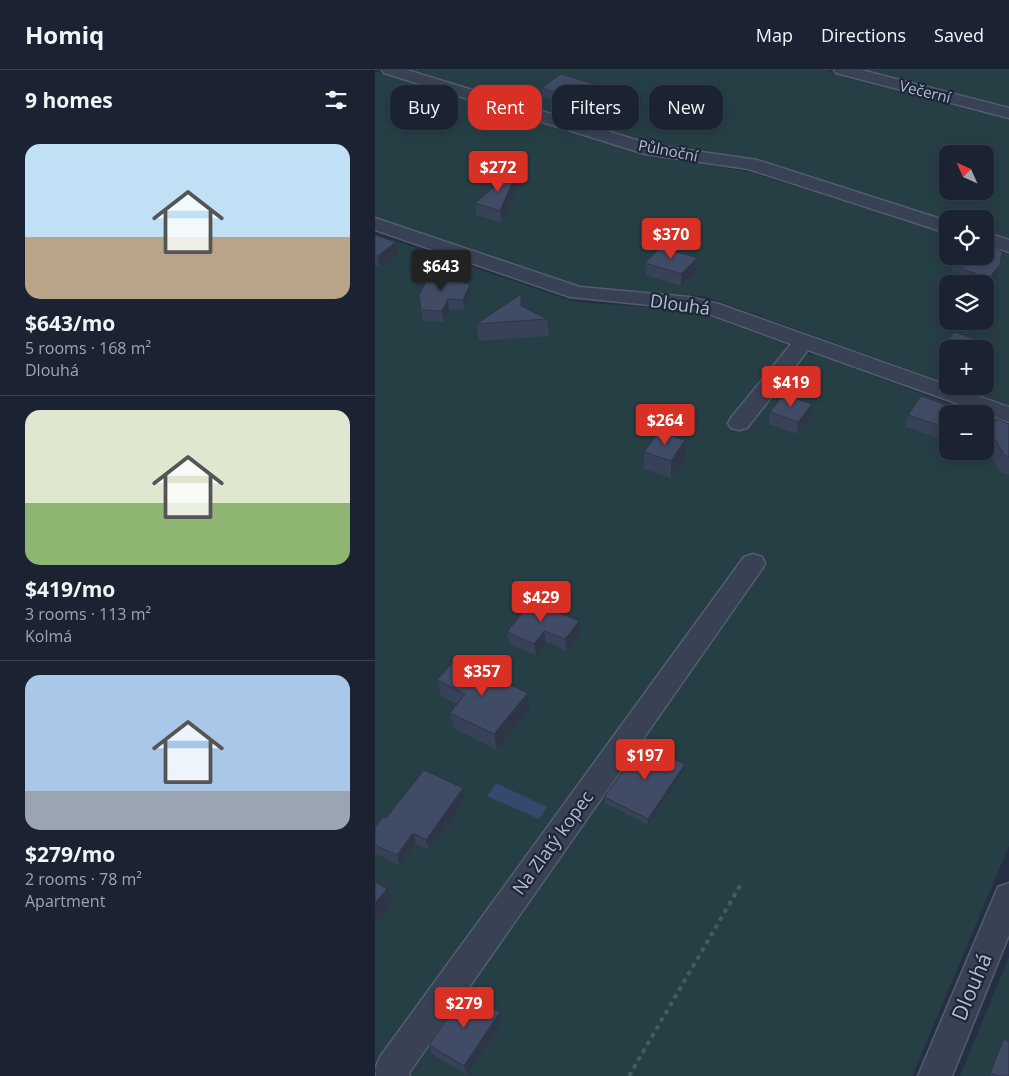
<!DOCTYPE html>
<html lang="en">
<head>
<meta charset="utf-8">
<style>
	:root { --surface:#1b2333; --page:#282f3f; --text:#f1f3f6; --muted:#a0a4ac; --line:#39404e; --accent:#d93025 }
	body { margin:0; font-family:"Open Sans",sans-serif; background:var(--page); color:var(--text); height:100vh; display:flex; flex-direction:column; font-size:19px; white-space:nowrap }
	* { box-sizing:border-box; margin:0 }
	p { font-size:16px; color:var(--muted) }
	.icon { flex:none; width:28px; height:28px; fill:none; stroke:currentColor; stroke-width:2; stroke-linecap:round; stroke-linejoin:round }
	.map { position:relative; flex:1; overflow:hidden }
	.details { display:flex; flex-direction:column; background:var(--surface); width:375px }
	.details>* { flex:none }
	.guide { position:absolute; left:15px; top:15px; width:475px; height:45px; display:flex; gap:10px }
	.needle { width:32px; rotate:315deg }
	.buttons { position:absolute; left:564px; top:75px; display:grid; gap:10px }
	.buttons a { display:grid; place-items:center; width:55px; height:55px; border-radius:10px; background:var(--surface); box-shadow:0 2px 12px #0003,0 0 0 1px var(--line); font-size:25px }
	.price { position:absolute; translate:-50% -42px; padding:0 11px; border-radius:5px; background:var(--accent); color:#fff; font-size:16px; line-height:32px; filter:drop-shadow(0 1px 2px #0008) }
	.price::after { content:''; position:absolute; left:50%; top:30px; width:15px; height:11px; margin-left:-8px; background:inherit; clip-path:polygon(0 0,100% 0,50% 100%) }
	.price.selected { background:#222; color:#fff }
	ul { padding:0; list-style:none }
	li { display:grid; align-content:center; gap:10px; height:265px; padding:0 25px }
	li+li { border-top:1px solid var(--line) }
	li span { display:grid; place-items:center; height:155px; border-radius:15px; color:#555 }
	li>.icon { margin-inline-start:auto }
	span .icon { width:90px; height:90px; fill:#fffc; stroke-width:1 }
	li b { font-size:21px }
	h2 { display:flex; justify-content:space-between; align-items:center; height:60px; padding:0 25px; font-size:21px }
	.chip { padding:0 18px; border-radius:15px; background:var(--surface); box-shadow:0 2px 12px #0003,0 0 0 1px var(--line); font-size:18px; line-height:45px }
	.chip.selected { background:var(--accent); color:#fff }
	header { display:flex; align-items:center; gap:30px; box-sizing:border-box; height:70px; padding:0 25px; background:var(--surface); border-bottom:1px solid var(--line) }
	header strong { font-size:24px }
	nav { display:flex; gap:28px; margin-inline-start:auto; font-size:18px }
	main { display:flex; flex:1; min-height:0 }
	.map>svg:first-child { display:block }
	.green { fill:#263f45; fill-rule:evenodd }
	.water { fill:#36496d }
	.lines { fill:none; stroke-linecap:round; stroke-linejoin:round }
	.minor-casing { stroke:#545d6e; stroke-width:3 }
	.path { stroke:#445c61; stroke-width:4; stroke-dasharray:4.5 4.5; stroke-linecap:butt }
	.minor { fill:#394254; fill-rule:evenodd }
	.wall { fill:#374157 }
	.shaded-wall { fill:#2d3547 }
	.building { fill:#404c65; stroke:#2d3547 }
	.labels { text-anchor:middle; stroke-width:4.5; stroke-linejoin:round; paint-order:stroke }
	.far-street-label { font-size:15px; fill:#b6bdcd; stroke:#1d2739 }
	.street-label { font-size:18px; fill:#b6bdcd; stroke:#1d2739 }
	.near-street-label { font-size:21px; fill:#b6bdcd; stroke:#1d2739 }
</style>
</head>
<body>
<header>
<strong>Homiq</strong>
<nav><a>Map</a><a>Directions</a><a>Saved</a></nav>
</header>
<main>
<section class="details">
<h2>9 homes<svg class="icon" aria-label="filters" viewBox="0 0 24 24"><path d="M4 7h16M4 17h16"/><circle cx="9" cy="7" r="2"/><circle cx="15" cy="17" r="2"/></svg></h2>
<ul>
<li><span style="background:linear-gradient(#bfe0f5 60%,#b9a48a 0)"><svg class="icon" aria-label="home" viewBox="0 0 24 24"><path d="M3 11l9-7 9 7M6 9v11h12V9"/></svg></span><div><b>$643/mo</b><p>5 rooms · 168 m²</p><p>Dlouhá</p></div></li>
<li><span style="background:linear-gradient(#dfe7d0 60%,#8fb573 0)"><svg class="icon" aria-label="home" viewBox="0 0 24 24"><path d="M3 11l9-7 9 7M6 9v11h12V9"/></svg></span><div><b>$419/mo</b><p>3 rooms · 113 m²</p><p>Kolmá</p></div></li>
<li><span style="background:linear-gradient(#a9c7e8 75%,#9aa5b1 0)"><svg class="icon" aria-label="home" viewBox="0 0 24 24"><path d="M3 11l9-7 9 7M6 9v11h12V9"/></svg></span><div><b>$279/mo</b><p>2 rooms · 78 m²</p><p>Apartment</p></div></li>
</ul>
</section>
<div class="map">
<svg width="634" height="1006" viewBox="0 0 634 1006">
	<rect width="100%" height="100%" fill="#242f44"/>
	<g class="green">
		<path d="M36,0H452L471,8L634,49V169L610,162V149L572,150L379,90L281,76ZM572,84H610V121H572Z"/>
		<polygon points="482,0 634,0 634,38"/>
		<path d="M0,1L272,86L371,101L572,164V186H610V176L634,184V335L580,316H610V279H572V313L329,226L209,218L0,147ZM572,214H610V251H572Z"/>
		<polygon points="0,164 200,232 317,240 410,274 413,280 376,326 393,332 429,286 439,284 602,344 572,344 572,381 610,381 610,347 634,355 634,776 537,1006 24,1006 0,1002"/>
		<polygon points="634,887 634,1006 585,1006"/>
	</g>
	<polygon class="water" points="121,713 172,737 164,749 112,726"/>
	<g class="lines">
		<defs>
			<g id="minor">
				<polygon points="7,0 32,0 278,75 382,90 572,151 572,163 373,99 270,84 9,3"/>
				<polygon points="459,0 486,0 634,38 634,48 461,3"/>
				<polygon points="0,148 205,217 314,227 344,234 634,337 634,352 433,280 372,358 364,360 356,358 353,353 356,348 416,274 331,243 314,239 195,227 0,160"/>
				<polygon points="610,162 634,170 634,182 610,174"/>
				<polygon points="378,484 387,487 390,493 387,499 34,1003 35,1006 1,1006 0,999 5,987 369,487"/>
				<polygon points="634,813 634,865 577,1006 543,1006 623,817"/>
			</g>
		</defs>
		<use href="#minor" class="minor-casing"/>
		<polyline class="path" points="254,1006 366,814"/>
		<use href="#minor" class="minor"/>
	</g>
	<g class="wall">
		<polygon points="167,18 267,35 247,51 235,47 233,49 168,27"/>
		<polygon points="145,95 147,106 127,153 101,145 100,133"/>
		<polygon points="0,165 24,184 5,198 0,196"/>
		<polygon points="322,188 322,200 306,216 271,205 270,193"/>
		<polygon points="579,189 626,194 623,205 612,220 610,219 610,214 593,214 584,211 585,203 577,201"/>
		<polygon points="96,225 90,240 74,239 69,252 48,251 44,226"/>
		<polygon points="147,236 172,249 174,266 104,271 101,254"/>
		<polygon points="570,276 572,279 572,302 567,293"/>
		<polygon points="437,334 436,346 422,364 394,354 395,342"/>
		<polygon points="572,344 572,364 569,370 531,357 533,345"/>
		<polygon points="634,354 634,405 625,402 616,386 607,383 608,381 610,381 610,370 611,366"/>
		<polygon points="269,382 311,387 296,408 269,399"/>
		<polygon points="204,551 205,563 192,581 171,572 161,585 134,574 132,562"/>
		<polygon points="62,610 155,639 122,680 79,659 75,643 82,634 66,626"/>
		<polygon points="310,699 273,755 230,733 229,727"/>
		<polygon points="88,718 91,729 54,780 41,774 25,796 0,783 0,757 11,748"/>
		<polygon points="125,942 127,952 92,1005 57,984 54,975"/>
		<polygon points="629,969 634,1006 614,1006 625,978"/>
	</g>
	<g class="shaded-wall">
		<polygon points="267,26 267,35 247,51 247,42"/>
		<polygon points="234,38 235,47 233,49 232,40"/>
		<polygon points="145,95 147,106 127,153 125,141"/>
		<polygon points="21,172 24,184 5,198 3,186"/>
		<polygon points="628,183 623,205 612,220 614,208"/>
		<polygon points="322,188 322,200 306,216 306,204"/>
		<polygon points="95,214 96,225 90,240 88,230"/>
		<polygon points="73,229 74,239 69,252 67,241"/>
		<polygon points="605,271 604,279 600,279"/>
		<polygon points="437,334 436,346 422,364 423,352"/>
		<polygon points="572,356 572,364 569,370 572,358"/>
		<polygon points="310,370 311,387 296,408 296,391"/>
		<polygon points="204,551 205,563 192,581 190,569"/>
		<polygon points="169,561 171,572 161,585 159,574"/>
		<polygon points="153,623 155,639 122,680 119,664"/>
		<polygon points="310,694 310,699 273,755 273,749"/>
		<polygon points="88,718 91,729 54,780 51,770"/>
		<polygon points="38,763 41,774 25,796 22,785"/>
		<polygon points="12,819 17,834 0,855 0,833"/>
		<polygon points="125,942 127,952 92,1005 89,996"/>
	</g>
	<g class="building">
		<polygon points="186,4 242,21 244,19 267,26 247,42 234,38 232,40 167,18"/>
		<polygon points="145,95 125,141 100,133"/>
		<polygon points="0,165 21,172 3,186 0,185"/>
		<polygon points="610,170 628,183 625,190 626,193 614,208 586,199 591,193 579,189 581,186 610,186"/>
		<polygon points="286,177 322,188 306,204 270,193"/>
		<polygon points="60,203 95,214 88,230 73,229 67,241 46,240 44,226 51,211"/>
		<polygon points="146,224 146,236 172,249 101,254"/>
		<polygon points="579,262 605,271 600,279 572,279 572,280 570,276"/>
		<polygon points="409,324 437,334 423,352 395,342"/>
		<polygon points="546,326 583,339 580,344 572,344 572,358 533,345"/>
		<polygon points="622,349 634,354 634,387 629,385 620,369 611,366"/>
		<polygon points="284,362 310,370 296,391 269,382"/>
		<polygon points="156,531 204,551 190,569 169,561 159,574 132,562"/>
		<polygon points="80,590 153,623 119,664 75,643 90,624 62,610"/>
		<polygon points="267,674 310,694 273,749 229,727"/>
		<polygon points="49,700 88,718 51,770 38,763 22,785 0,775 0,757 8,747 11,748"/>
		<polygon points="0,812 12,819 0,833"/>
		<polygon points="90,923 125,942 89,996 54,975"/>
		<polygon points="629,969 634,971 634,1006 622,1006 622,1005 615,1003"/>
	</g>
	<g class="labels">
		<g class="far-street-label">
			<text transform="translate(550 22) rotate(14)" y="5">Večerní</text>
			<text transform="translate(293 81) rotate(11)" y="5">Půlnoční</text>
		</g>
		<g class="street-label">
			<text transform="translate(305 235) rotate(8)" y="6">Dlouhá</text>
			<text transform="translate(178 773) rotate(-54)" y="6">Na Zlatý kopec</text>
		</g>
		<g class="near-street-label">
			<text transform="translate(597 917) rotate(-67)" y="7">Dlouhá</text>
		</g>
	</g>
</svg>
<div class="buttons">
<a><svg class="needle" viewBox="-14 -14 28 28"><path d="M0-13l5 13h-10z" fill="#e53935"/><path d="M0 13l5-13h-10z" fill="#a0a4ac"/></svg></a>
<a><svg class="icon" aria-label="locate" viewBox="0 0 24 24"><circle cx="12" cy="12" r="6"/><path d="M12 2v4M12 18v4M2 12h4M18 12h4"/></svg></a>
<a><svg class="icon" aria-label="layers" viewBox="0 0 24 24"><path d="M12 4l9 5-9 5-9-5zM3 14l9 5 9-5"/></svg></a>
<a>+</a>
<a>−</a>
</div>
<b class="price" style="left:123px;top:123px">$272</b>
<b class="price" style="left:296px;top:190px">$370</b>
<b class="price selected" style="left:66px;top:222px">$643</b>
<b class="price" style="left:416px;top:338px">$419</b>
<b class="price" style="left:290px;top:376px">$264</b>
<b class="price" style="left:166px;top:553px">$429</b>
<b class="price" style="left:107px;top:627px">$357</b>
<b class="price" style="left:270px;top:711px">$197</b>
<b class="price" style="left:89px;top:959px">$279</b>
<div class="guide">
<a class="chip">Buy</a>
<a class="chip selected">Rent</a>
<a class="chip">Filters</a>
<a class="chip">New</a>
</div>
</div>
</main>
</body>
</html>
